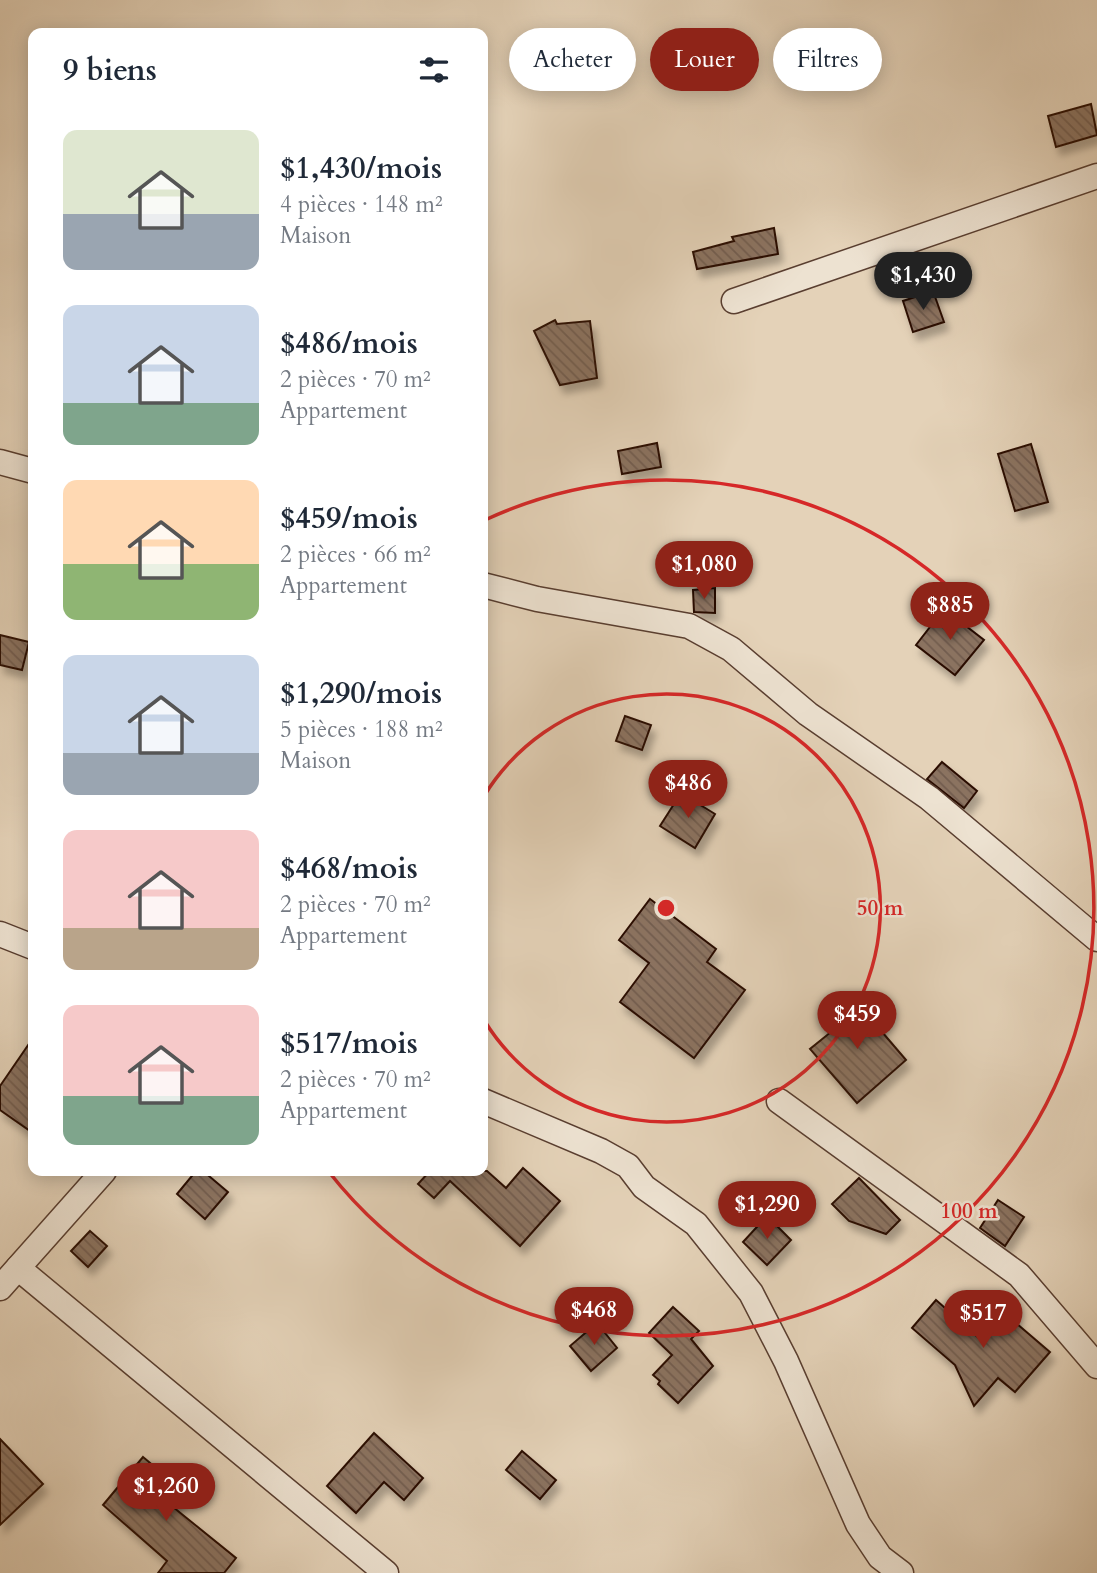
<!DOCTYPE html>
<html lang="fr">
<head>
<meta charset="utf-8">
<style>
	:root { --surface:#fff; --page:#f2f2f3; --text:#1f2937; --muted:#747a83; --accent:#8f2418 }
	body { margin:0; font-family:Cardo,serif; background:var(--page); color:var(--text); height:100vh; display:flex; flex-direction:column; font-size:26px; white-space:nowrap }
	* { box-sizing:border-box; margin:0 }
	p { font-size:23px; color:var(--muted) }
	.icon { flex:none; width:38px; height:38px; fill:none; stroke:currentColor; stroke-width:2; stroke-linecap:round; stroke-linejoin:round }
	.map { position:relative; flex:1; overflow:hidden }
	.sheet { position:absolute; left:28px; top:28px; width:460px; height:1148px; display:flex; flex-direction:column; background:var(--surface); border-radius:14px; box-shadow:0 4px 18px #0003 }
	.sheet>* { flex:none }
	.top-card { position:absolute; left:509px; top:28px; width:481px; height:63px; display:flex; gap:14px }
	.price { position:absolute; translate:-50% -60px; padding:0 16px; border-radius:24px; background:var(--accent); color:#fff; font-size:23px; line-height:46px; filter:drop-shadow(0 2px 4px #0008) }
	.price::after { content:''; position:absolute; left:50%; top:42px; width:21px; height:16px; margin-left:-10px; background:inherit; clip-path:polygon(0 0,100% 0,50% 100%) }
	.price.selected { background:#222; color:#fff }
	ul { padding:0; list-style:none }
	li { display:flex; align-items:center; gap:21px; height:175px; padding:0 35px }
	li span { display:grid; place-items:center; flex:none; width:196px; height:140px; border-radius:14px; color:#555 }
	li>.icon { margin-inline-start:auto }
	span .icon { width:84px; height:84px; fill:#fffc; stroke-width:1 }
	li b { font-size:30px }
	h2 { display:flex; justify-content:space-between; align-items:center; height:84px; padding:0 35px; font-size:30px }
	.pill { padding:0 24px; border-radius:32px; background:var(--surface); box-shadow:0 4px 18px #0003; font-size:24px; line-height:63px }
	.pill.selected { background:var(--accent); color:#fff }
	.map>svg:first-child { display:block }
	.building { fill:url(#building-back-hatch); stroke:#2b0d03; stroke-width:2; filter:url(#shadow) }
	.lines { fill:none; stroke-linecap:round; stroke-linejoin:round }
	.street-casing { stroke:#593e30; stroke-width:27 }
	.street { stroke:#ede2d1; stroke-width:24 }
	.ring { fill:none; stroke:#d62828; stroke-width:3.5 }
	.centre { fill:#d62828; stroke:#ede2d1; stroke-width:3.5 }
	.ring-label { font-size:21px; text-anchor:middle; font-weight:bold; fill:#d62828; stroke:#ede2d1; stroke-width:5; stroke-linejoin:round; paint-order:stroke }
</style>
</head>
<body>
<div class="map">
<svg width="1097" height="1573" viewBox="0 0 1097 1573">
	<defs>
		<pattern id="building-back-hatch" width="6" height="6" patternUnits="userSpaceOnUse" patternTransform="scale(1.75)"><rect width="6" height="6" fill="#8b7361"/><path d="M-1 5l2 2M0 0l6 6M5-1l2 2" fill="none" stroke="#725d4e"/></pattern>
		<filter id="shadow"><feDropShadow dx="4.5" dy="8" stdDeviation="3.5" flood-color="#0004"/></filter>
	</defs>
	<rect width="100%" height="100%" fill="#e4d2b8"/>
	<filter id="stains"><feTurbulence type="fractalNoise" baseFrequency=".00286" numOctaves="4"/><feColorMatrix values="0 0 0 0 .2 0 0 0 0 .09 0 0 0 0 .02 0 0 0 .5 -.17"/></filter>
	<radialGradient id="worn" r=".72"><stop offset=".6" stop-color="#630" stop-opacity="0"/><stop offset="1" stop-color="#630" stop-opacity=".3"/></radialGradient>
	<g class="building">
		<polygon points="1091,104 1097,135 1056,147 1048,116"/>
		<polygon points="774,228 778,254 697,269 693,252 734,241 732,237"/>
		<polygon points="933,291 944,322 913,332 903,301"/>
		<polygon points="555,320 557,324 590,321 597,378 560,385 534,331"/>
		<polygon points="657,443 661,467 622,474 618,451"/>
		<polygon points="1031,444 1048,502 1015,511 998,454"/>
		<polygon points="715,588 715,613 694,612 693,590"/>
		<polygon points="944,609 984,640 955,675 916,645"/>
		<polygon points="0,635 29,642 22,670 0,665"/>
		<polygon points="625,716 651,725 642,750 616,741"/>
		<polygon points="942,762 977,791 964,808 927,779"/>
		<polygon points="681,793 715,814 695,848 660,826"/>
		<polygon points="650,899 716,949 707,962 745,990 694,1058 620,1002 649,963 619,940"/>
		<polygon points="853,998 906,1060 857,1103 810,1049 831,1032 824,1024"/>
		<polygon points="33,1038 33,1133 0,1110 0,1086"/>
		<polygon points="523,1168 560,1201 520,1246 450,1181 434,1198 418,1184 430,1171 487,1171 506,1188"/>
		<polygon points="196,1171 203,1171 228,1192 205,1219 177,1194"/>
		<polygon points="859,1178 900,1220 886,1234 849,1221 832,1204"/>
		<polygon points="998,1200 1024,1217 1005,1246 980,1228"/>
		<polygon points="767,1216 791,1240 767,1265 743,1242"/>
		<polygon points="90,1231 107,1246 88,1267 71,1251"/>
		<polygon points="936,1300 980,1339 1003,1312 1050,1352 1015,1392 998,1378 974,1406 955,1365 912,1328"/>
		<polygon points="673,1307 699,1331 691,1339 713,1366 678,1403 658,1384 660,1381 653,1375 672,1355 649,1333"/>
		<polygon points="597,1323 617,1348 591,1371 570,1346"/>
		<polygon points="374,1433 423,1478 404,1500 384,1482 356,1513 327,1486"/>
		<polygon points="0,1439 43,1484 0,1525"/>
		<polygon points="522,1451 556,1480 540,1499 506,1470"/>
		<polygon points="143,1457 186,1493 173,1507 236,1558 224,1573 158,1573 167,1561 103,1505"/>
	</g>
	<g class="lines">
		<defs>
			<g id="street">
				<polyline points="734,301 1097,176"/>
				<polyline points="0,462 33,471"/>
				<polyline points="483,585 537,599 689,626 731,649 808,714 929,798 1097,939"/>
				<polyline points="0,934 33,947"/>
				<polyline points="483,1101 601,1151 628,1166 644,1187 696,1224 751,1293 786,1361 858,1524 880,1557 901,1573"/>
				<polyline points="779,1101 1019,1275 1097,1366"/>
				<polyline points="18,1268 386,1573"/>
				<polyline points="0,1288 104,1171"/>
			</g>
		</defs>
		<use href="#street" class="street-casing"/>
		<use href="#street" class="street"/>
	</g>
	<g class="ring">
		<path d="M484 796A214 214 0 1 1 484 1020"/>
		<path d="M485 520A428 428 0 1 1 329 1172"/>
	</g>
	<circle cx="666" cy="908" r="10" class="centre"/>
	<g class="ring-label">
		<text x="880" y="915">50 m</text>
		<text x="969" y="1218">100 m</text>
	</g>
	<rect width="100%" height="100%" filter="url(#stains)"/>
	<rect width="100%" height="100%" fill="url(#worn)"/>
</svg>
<b class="price selected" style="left:923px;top:312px">$1,430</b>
<b class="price" style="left:704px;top:601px">$1,080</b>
<b class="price" style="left:950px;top:642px">$885</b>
<b class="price" style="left:688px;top:820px">$486</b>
<b class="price" style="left:857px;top:1051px">$459</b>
<b class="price" style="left:767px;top:1241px">$1,290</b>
<b class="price" style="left:594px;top:1347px">$468</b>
<b class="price" style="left:983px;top:1350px">$517</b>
<b class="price" style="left:166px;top:1523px">$1,260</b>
<div class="top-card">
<a class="pill">Acheter</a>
<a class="pill selected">Louer</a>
<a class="pill">Filtres</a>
</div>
<section class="sheet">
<h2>9 biens<svg class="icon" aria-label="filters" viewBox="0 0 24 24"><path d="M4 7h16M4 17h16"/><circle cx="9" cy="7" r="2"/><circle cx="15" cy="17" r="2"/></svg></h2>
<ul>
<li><span style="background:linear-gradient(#dfe7d0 60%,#9aa5b1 0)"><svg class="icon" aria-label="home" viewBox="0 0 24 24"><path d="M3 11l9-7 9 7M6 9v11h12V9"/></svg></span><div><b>$1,430/mois</b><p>4 pièces · 148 m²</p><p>Maison</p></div></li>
<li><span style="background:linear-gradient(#c9d6e8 70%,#7fa58c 0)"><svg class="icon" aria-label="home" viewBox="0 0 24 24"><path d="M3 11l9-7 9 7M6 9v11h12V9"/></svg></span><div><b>$486/mois</b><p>2 pièces · 70 m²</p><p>Appartement</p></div></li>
<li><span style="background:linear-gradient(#ffd9b3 60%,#8fb573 0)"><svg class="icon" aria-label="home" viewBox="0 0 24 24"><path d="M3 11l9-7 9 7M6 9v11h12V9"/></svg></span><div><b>$459/mois</b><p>2 pièces · 66 m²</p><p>Appartement</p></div></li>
<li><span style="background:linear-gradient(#c9d6e8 70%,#9aa5b1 0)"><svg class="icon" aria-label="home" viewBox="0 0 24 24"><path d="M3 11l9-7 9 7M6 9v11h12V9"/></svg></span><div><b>$1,290/mois</b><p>5 pièces · 188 m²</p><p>Maison</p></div></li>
<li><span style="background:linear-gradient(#f6c9c9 70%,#b9a48a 0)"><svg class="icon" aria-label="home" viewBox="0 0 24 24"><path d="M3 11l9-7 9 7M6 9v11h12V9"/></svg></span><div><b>$468/mois</b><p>2 pièces · 70 m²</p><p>Appartement</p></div></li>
<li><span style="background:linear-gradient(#f6c9c9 65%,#7fa58c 0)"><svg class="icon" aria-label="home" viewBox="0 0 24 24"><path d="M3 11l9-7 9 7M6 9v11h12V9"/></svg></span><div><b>$517/mois</b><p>2 pièces · 70 m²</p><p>Appartement</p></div></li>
</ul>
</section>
</div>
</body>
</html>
